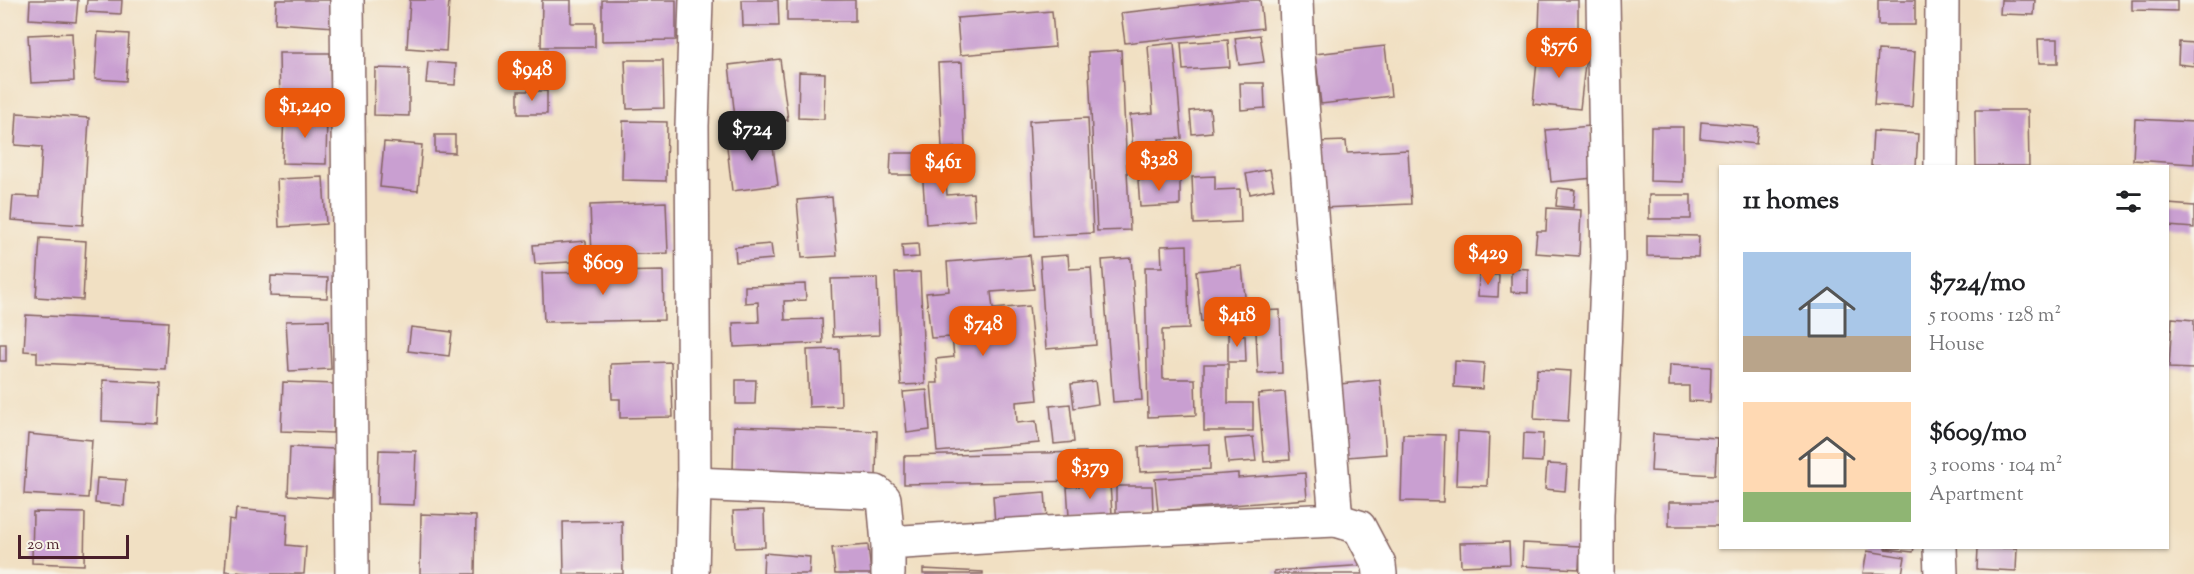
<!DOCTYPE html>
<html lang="en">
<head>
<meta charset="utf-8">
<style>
	:root { --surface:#fff; --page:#f6f6f6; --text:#202124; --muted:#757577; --accent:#ea580c }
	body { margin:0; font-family:"Sorts Mill Goudy",serif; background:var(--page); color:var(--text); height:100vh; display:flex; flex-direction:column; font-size:22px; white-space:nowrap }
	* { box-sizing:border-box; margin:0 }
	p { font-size:20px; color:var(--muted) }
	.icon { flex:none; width:33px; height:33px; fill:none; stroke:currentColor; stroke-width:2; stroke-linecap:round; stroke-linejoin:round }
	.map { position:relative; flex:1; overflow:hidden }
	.drawer { position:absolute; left:1719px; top:165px; width:450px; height:384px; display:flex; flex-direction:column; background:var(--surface); border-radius:0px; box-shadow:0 2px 4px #0004 }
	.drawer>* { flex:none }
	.scale { position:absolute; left:18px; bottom:15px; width:111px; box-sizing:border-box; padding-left:6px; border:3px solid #4a1f2b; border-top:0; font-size:16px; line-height:21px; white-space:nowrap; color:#4a1f2b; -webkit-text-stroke:4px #f7f3e8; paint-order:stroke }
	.price { position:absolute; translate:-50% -51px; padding:0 14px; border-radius:12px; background:var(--accent); color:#fff; font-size:20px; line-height:39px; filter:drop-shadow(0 2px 3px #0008) }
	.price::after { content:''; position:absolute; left:50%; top:36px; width:18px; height:14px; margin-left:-9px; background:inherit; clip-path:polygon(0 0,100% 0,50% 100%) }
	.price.current { background:#222; color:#fff }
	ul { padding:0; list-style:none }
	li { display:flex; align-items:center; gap:18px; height:150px; padding:0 24px }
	li span { display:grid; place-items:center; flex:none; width:168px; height:120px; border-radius:0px; color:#555 }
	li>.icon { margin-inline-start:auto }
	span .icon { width:72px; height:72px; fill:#fffc; stroke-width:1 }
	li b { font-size:26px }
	h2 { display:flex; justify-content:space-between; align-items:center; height:72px; padding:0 24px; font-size:26px }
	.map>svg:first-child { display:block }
	.building { fill:#c99fd1 }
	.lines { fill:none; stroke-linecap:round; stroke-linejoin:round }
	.minor-casing { stroke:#846360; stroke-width:36 }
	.minor { stroke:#fff; stroke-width:33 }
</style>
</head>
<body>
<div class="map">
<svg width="2194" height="574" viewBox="0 0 2194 574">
	<rect width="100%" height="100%" fill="#f7f3e8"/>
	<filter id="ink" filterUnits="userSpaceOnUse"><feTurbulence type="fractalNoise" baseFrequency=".0167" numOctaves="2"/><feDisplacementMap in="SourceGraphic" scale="12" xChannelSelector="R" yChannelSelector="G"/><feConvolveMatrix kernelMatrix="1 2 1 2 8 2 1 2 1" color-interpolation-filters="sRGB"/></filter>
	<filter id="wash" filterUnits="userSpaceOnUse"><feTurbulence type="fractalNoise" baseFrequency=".008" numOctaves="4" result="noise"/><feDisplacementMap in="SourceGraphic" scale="24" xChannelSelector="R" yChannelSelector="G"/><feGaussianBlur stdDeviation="1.35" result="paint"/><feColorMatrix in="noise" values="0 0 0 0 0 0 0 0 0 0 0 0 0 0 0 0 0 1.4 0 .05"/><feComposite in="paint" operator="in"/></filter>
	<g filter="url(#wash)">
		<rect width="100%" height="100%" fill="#f1e0c3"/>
		<g id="blocks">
			<g class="building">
				<polygon points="30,0 78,0 76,22 29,19"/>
				<polygon points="87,0 122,0 121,14 86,12"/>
				<polygon points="276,0 337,0 335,27 275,23"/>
				<polygon points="410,0 449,0 446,51 407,48"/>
				<polygon points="542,0 571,0 571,23 595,23 595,47 541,47"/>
				<polygon points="602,0 676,0 676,40 602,41"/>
				<polygon points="742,0 778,0 779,26 743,26"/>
				<rect x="787" y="0" width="68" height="21"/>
				<polygon points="1237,0 1260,0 1263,28 1125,43 1121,13"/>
				<polygon points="1540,0 1578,0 1578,32 1539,31"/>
				<rect x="1878" y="0" width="37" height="25"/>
				<polygon points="2001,0 2035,0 2034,15 2000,14"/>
				<polygon points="2132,0 2177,0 2177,11 2132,10"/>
				<polygon points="1052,11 1055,47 960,55 957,18"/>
				<polygon points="98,32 129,34 126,81 95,79"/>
				<polygon points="72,33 74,81 31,83 28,35"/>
				<polygon points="1260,35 1264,62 1239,65 1235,38"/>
				<polygon points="2038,39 2058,39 2058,63 2039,63"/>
				<polygon points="1228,40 1230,67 1183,70 1181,43"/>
				<polygon points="2179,42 2194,43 2194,66 2178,64"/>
				<polygon points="1174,43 1182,138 1159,139 1161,159 1134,161 1130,115 1153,113 1148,46"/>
				<polygon points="1385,46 1391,96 1321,104 1315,54"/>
				<polygon points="1121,50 1130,230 1097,231 1088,52"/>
				<polygon points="1538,50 1586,55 1580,109 1533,104"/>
				<polygon points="1878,50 1915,52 1912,107 1874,105"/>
				<polygon points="279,53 330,53 331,103 280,103"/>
				<polygon points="780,59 788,120 736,126 729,65"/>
				<polygon points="625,60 663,60 664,108 627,109"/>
				<polygon points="428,62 456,64 455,85 426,83"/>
				<polygon points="962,62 965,147 942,148 938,63"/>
				<polygon points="375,68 409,69 409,116 374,115"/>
				<polygon points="799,72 825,73 824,119 798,118"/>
				<polygon points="1240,83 1264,83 1265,108 1241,110"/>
				<rect x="518" y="91" width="29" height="23"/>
				<polygon points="1210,109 1212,132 1192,134 1190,111"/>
				<polygon points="1975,110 2028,110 2029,166 1976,166"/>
				<polygon points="17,113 89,118 83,225 11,220 13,196 39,197 42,147 15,145"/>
				<polygon points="284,114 327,115 326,164 282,163"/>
				<polygon points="1088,118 1093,233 1035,236 1029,121"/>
				<polygon points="2135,119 2194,122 2194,164 2133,160"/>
				<polygon points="623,121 667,122 666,181 622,180"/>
				<polygon points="1701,122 1758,127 1756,144 1700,138"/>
				<polygon points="1590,126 1594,178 1551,182 1546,130"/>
				<polygon points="1651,127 1683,127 1683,182 1650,181"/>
				<polygon points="1873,131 1918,134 1916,166 1871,166"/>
				<polygon points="771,132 778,185 732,191 726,138"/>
				<polygon points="435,135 455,135 455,153 435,152"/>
				<polygon points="1346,141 1347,153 1408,150 1411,204 1321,208 1318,142"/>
				<polygon points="384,142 422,145 418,191 380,187"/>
				<polygon points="891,153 916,153 915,175 890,175"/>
				<polygon points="944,154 947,195 973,193 975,220 926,224 921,155"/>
				<polygon points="1270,169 1274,189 1250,194 1246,174"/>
				<polygon points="1215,176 1215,190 1240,189 1241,222 1194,224 1192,177"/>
				<polygon points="323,177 326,224 279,227 277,179"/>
				<polygon points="1180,178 1180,205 1140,207 1138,180"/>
				<polygon points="1558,188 1575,190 1573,208 1556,206"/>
				<rect x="1649" y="195" width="42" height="24"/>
				<polygon points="832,197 837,256 802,258 797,200"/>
				<polygon points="666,202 668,253 592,256 590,205"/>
				<polygon points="2168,204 2194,206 2194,228 2168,226"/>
				<polygon points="1547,208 1581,210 1579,256 1535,253 1537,231 1546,231"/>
				<polygon points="1647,235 1699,236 1698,257 1647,256"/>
				<polygon points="40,238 86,241 83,300 36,297"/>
				<polygon points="586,241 587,261 535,264 533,245"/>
				<polygon points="771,244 773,259 736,262 735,247"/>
				<polygon points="918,244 919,257 903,258 902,245"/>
				<polygon points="1187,245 1189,329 1162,330 1163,379 1195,379 1196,415 1148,417 1145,267 1162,267 1161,246"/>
				<polygon points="1030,255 1034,289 991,292 993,309 1029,306 1038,400 1016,402 1017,423 1036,421 1039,443 937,452 931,383 938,383 936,359 954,357 952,337 931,338 926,293 949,291 947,262"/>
				<polygon points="1068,255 1069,269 1091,268 1096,345 1046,349 1040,257"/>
				<polygon points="1131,258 1142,400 1113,402 1102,260"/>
				<polygon points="1242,266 1247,317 1201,322 1196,271"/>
				<polygon points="1511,268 1528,269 1528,293 1511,292"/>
				<polygon points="663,271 664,320 544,322 542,273"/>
				<polygon points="920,272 925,384 901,385 895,273"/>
				<polygon points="1479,274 1499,275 1498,297 1478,296"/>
				<polygon points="271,276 328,278 327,298 270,296"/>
				<polygon points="877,278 879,335 833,337 831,279"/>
				<polygon points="805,284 806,300 784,301 785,320 822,319 823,343 734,347 733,323 759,322 758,302 745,303 745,286"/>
				<polygon points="1280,310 1282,373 1258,374 1255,311"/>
				<polygon points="26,315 168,322 165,369 37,363 37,352 24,351"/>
				<polygon points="2172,318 2194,320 2194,369 2169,368"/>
				<polygon points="329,320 331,369 289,371 286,321"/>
				<polygon points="411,327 452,332 449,356 408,351"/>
				<polygon points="1228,334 1245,335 1246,362 1228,362"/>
				<rect x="0" y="344" width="6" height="17"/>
				<polygon points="839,349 841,406 809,407 807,350"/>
				<polygon points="1455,361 1484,363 1482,389 1454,387"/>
				<polygon points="671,362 673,417 620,418 620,399 612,399 611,364"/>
				<polygon points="1204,364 1228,364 1228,403 1253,403 1253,431 1204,431"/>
				<polygon points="1670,365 1711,367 1710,402 1689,401 1689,386 1669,386"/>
				<polygon points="1537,369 1571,371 1568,421 1534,419"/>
				<polygon points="103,380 161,383 159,424 102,421"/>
				<polygon points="736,380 756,380 755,404 736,404"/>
				<polygon points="1380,380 1386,454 1347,457 1340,384"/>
				<polygon points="1095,381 1098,404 1074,408 1071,384"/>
				<polygon points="283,382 334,384 333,433 281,431"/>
				<polygon points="927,390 930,430 907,433 903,392"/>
				<polygon points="1285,392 1290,460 1264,462 1258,394"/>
				<polygon points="1070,404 1074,442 1054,444 1050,406"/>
				<polygon points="734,426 877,431 876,477 733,473"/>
				<polygon points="1458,431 1489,433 1487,486 1456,485"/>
				<polygon points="1524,433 1543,434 1542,462 1523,461"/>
				<polygon points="28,434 92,440 88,498 24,494"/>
				<polygon points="1403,434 1445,435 1443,502 1401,501"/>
				<polygon points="1653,434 1717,438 1715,475 1651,471"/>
				<polygon points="1253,437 1256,461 1228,463 1225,439"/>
				<polygon points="1210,444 1210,469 1140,472 1139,447"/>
				<polygon points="290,447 334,449 332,498 288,495"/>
				<polygon points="379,450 416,451 414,505 377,504"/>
				<polygon points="1086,452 1086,481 904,484 904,456"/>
				<polygon points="1547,464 1567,465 1565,491 1545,489"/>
				<polygon points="1238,473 1238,478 1305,473 1307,499 1158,511 1155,479"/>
				<polygon points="97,478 126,480 124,506 95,503"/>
				<polygon points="1110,484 1112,514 1069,516 1067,487"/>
				<polygon points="1116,486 1152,486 1153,512 1116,513"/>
				<polygon points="1045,492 1047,519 995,524 993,496"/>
				<rect x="1669" y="502" width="51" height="24"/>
				<polygon points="236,509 288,514 286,545 306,547 304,574 258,574 225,571 229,520 235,521"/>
				<polygon points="764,510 765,547 735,548 733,511"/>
				<polygon points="33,512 85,513 84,565 32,563"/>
				<polygon points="421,514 476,516 475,574 420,574"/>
				<polygon points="622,521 623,574 564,574 563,522"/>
				<polygon points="1509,542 1510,564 1461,566 1460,543"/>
				<polygon points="1523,543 1580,546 1579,569 1522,566"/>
				<polygon points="868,545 871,574 835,574 832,548"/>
				<polygon points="1885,548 1914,548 1913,552 1885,549"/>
				<polygon points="1978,548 2017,548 2016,571 1977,569"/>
				<polygon points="1867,551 1905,557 1902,574 1863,573"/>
				<polygon points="764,553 810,557 809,574 763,574"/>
				<polygon points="1368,565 1368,574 1274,574 1274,571"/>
				<polygon points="923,569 983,572 983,574 923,574"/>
			</g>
		</g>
	</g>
	<g filter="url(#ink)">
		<use href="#blocks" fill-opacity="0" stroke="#846360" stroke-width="1.5"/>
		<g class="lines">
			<defs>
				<g id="minor">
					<polyline points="347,0 352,574"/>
					<polyline points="1941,166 1942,0"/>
					<polyline points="694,484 876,492 884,499 888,543"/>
					<polyline points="1336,520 1359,527 1379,565 1380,574"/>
					<polyline points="1940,548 1941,574"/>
					<polyline points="692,574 694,484 692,126 696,0"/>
					<polyline points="888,574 888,543 1047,533 1336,520 1298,54 1296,0"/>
					<polyline points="1597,574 1597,515 1608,259 1603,0"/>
				</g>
			</defs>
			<use href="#minor" class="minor-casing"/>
			<use href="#minor" class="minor"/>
		</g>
	</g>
</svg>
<div class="scale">20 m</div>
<b class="price" style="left:1559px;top:79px">$576</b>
<b class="price" style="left:532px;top:102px">$948</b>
<b class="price" style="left:305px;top:139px">$1,240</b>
<b class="price current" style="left:752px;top:162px">$724</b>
<b class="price" style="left:1159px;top:192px">$328</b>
<b class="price" style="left:943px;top:195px">$461</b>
<b class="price" style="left:1488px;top:286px">$429</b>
<b class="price" style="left:603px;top:296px">$609</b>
<b class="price" style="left:1237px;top:348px">$418</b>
<b class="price" style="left:983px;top:357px">$748</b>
<b class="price" style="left:1090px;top:500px">$379</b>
<section class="drawer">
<h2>11 homes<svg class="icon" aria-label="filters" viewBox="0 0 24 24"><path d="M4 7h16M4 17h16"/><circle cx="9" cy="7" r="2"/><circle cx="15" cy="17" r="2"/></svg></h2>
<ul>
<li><span style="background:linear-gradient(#a9c7e8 70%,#b9a48a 0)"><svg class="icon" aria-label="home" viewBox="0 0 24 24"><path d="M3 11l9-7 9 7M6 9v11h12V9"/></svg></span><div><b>$724/mo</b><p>5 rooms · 128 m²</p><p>House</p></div></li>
<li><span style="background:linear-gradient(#ffd9b3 75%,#8fb573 0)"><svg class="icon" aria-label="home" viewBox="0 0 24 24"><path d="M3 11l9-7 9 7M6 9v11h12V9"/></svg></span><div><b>$609/mo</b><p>3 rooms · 104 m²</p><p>Apartment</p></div></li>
</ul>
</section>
</div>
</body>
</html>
